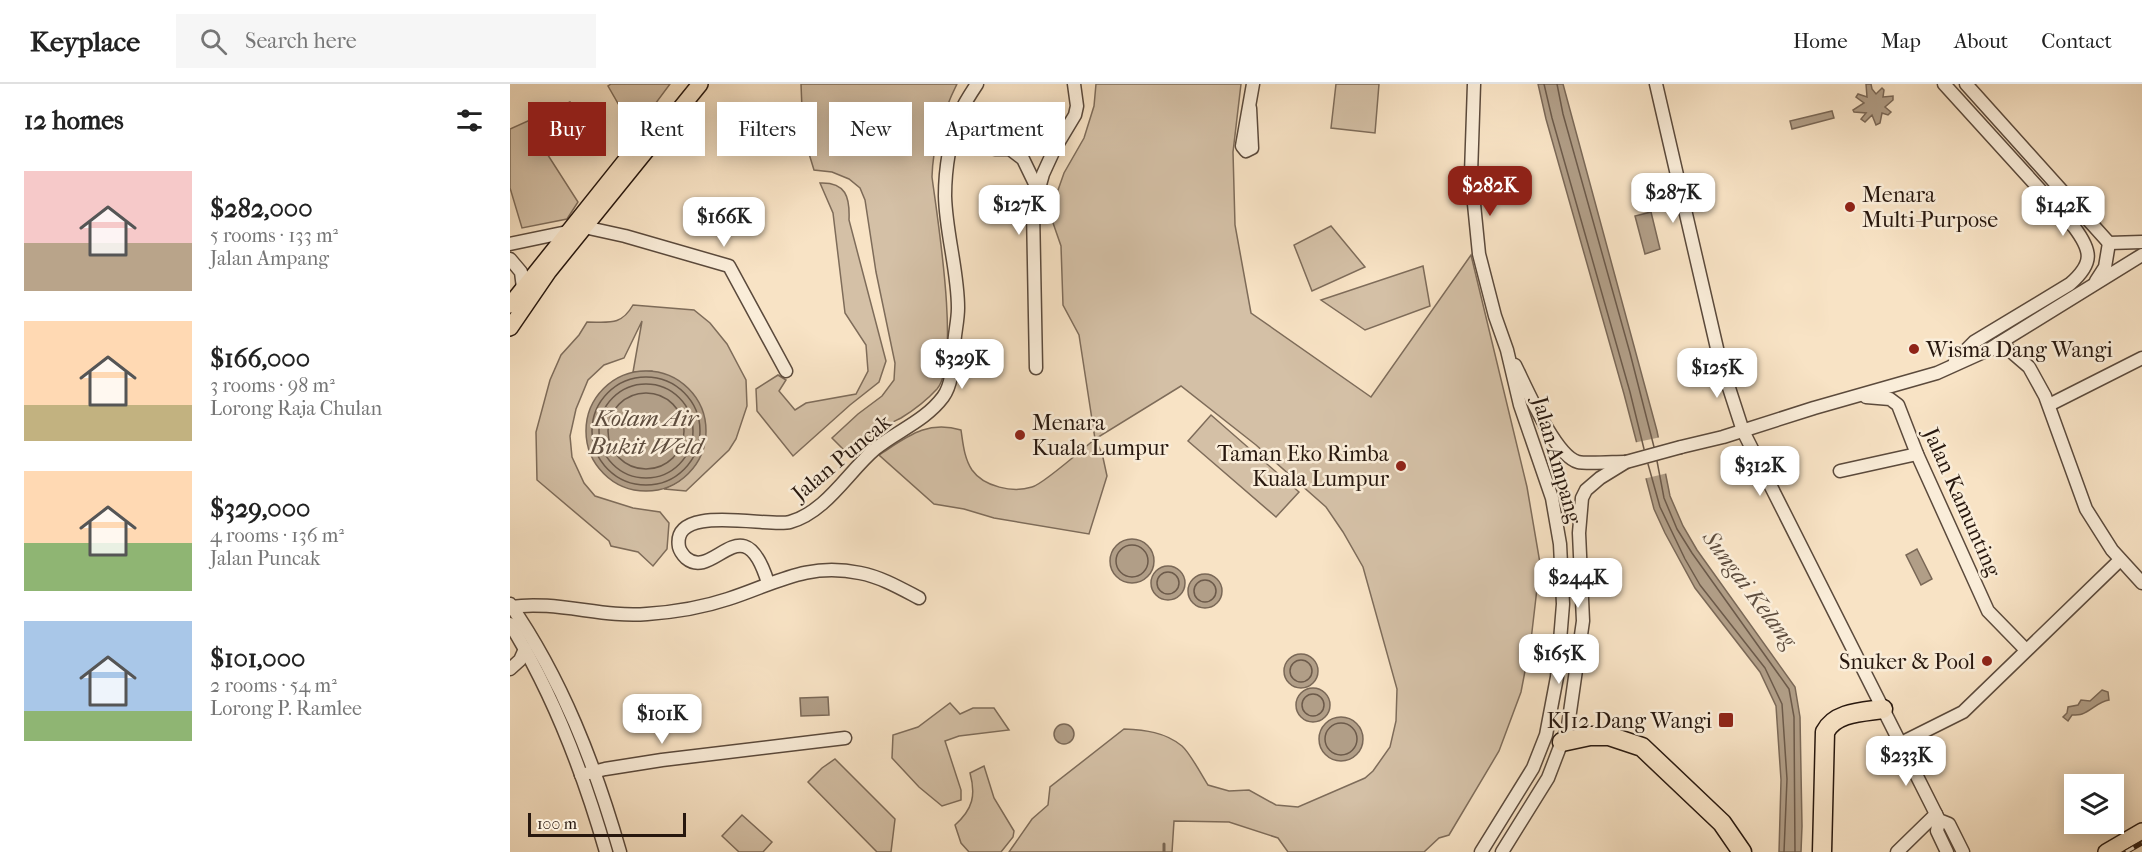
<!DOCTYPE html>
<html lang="en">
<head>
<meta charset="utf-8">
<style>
	:root { --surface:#fff; --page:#f6f6f6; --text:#222; --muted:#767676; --line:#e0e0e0; --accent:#8f2418 }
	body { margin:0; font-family:"IM FELL French Canon",serif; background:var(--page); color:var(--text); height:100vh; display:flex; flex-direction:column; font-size:22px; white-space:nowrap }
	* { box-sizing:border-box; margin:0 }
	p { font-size:20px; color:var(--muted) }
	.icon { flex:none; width:33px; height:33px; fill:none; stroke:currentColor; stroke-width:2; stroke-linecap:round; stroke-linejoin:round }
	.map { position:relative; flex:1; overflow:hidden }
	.details { display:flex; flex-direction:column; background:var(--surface); width:510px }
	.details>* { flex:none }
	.top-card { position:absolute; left:18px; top:18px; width:570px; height:54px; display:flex; gap:12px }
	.tools { position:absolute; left:1554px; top:690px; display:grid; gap:12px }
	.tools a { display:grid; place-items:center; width:60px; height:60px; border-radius:0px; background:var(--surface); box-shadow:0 3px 15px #0003; font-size:30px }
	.scale { position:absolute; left:18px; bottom:15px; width:158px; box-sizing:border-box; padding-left:6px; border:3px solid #27170e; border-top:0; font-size:16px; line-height:21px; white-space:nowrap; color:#27170e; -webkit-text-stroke:4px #faedd9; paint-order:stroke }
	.price { position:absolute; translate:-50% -51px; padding:0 14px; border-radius:12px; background:#fff; color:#222; font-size:20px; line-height:39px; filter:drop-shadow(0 2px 3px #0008) }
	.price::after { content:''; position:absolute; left:50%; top:36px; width:18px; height:14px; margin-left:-9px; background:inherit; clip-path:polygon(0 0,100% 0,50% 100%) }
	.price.on { background:var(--accent); color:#fff }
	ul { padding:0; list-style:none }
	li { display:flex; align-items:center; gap:18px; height:150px; padding:0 24px }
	li span { display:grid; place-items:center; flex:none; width:168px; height:120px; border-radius:0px; color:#555 }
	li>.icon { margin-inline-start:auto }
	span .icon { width:72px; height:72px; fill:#fffc; stroke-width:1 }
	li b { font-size:26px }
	h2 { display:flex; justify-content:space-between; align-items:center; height:72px; padding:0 24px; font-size:26px }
	.tag { padding:0 21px; border-radius:0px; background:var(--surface); box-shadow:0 3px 15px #0003; font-size:21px; line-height:54px }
	.tag.on { background:var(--accent); color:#fff }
	header { display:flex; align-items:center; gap:36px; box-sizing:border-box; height:84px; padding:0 30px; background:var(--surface); border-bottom:2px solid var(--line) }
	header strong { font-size:28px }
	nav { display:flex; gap:33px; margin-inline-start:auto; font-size:21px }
	.search { width:420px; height:54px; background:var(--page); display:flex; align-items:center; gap:15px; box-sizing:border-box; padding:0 21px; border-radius:0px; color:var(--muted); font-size:22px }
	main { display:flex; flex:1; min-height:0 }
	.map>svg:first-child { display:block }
	.green { fill:#d4c0a6; stroke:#7e6c5a; stroke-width:1.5 }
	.water { fill:#b19e87; stroke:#7a6857; stroke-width:1.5 }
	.pier { fill:#f8e3c5 }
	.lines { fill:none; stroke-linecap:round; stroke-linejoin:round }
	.shore { stroke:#6c5a4a; stroke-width:1.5 }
	.stream { stroke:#7a6857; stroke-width:3 }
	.minor-casing { stroke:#5b4a3c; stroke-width:15 }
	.major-casing { stroke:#27170e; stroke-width:18 }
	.highway-casing { stroke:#27170e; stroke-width:21 }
	.minor { stroke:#faedd9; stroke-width:12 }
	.major { stroke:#f8e3c5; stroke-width:15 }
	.highway { stroke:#f8e3c5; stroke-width:18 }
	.rail-casing { stroke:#27170e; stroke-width:5 }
	.rail { stroke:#faedd9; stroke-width:3; stroke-dasharray:9; stroke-linecap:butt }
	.minor-bridge-casing { stroke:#5b4a3c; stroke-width:15; stroke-linecap:butt }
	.minor-bridge { stroke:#faedd9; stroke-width:12 }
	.poi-dot { fill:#8f2418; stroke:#faedd9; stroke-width:2 }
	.labels { text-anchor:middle; stroke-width:5; stroke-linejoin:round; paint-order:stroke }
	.poi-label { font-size:22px; fill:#27170e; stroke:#faedd9; text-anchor:start }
	.street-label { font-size:22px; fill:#27170e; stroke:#faedd9 }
	.water-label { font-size:24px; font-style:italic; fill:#5e4d3e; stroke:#faedd9 }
</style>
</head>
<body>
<header>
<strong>Keyplace</strong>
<div class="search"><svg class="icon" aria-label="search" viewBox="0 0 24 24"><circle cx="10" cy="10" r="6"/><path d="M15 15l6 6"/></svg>Search here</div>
<nav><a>Home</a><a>Map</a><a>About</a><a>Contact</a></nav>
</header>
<main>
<section class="details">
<h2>12 homes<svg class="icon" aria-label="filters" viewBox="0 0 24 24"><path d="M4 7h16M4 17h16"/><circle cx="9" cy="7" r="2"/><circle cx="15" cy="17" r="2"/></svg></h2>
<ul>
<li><span style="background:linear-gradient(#f6c9c9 60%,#b9a48a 0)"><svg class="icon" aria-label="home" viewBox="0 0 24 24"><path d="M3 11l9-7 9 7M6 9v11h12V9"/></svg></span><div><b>$282,000</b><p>5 rooms · 133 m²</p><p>Jalan Ampang</p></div></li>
<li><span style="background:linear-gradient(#ffd9b3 70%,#c2b280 0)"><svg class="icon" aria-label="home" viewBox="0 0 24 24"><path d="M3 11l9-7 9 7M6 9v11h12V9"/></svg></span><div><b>$166,000</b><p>3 rooms · 98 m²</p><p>Lorong Raja Chulan</p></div></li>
<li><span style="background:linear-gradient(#ffd9b3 60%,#8fb573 0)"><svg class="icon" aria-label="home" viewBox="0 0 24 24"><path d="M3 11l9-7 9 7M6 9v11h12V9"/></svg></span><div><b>$329,000</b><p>4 rooms · 136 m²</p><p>Jalan Puncak</p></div></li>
<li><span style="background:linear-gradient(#a9c7e8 75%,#8fb573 0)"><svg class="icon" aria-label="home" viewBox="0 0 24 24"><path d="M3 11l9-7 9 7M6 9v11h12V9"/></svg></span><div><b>$101,000</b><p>2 rooms · 54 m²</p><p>Lorong P. Ramlee</p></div></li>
</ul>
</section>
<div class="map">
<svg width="1632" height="768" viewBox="0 0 1632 768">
	<rect width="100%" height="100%" fill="#f8e3c5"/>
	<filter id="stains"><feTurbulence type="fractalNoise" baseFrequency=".00333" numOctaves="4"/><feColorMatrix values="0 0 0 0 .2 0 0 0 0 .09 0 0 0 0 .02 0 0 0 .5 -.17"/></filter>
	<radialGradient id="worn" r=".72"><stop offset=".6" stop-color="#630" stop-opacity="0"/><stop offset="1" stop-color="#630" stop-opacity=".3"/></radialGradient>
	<g class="green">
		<polygon points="101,0 160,0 131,39 117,35 98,2"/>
		<path d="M291,0H447C432,30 423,59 422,93C427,132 451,277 427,305C417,316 404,326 391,334C383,338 374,342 367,347C357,354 349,364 340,372L322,354L348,330L372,312L384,296L385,279L366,188L355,116L350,104L339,95L322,88L304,86L293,50Z"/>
		<path d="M586,0H731L723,68L725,141L741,229L861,313L961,171L1017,403L1030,479L1021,556L1011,608L989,667L939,751L929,754L914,768H778L768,754L719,738L664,737L662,768H499L522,735L538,721L540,703L614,645C635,646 655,648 672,662C680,669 691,690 698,701L719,707L739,706L766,721L788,723L855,694L863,687L880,663L886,637L887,605L853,483L833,448L816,423L746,361L671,302L585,355L592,369L597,392L579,450L484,434L454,425L424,420L369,371C397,353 416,336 451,346C453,359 454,374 462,386C474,403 503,409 522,403C532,401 574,364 585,355L569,251L553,221L551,162L542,136L547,109L554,89L574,54L584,22Z"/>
		<polygon points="826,0 869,0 865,49 821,44"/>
		<polygon points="60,18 82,49 58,60 34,65 68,118 57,135 12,144 0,104 0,45"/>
		<path d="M310,99C336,98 340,113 339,136L376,277L369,298L340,321L283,372L247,327L246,305L268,291L276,296L269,307L285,326L296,319L346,310L358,287L356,261L335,229L323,129Z"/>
		<polygon points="821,142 855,183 802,207 784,161"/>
		<polygon points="913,182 920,222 855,246 811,216"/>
		<path d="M123,221L184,226L200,239L217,260L236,296L237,322L226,355L219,366L176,407L154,405C179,394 189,380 196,353L142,287L123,288L132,237L114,274L94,281L78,296L66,325L60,352L62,373L74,399L85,412L123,424L150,428L159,439L157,465L143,482L128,468L101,462L99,457L27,396L26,348L40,296L51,271L69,251L77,238C99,238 111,242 123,221Z"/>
		<polygon points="701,331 789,408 766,433 678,357"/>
		<polygon points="440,619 450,630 463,624 484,624 499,646 449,652 435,657 451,706 451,716 432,722 409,703 382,674 383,651 408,643"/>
		<polygon points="325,675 385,735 381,768 367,768 298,698 312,684"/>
		<path d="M474,682L484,714L504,747L503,753L491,768H459L451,759L445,741C463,725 466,711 460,689Z"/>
		<polygon points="232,731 262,758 253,768 229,768 212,752"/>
	</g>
	<g class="water">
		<polygon points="1028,0 1053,0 1147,347 1160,412 1173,442 1187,466 1285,603 1290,633 1292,742 1291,768 1269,768 1271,696 1266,622 1250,588 1185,504 1155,449 1144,425 1114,310 1036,35"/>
		<polygon points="1356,0 1361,0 1362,5 1366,10 1372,4 1374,6 1373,13 1383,12 1383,16 1375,23 1381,28 1378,31 1372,29 1370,39 1366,41 1362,31 1355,38 1351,35 1356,29 1344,28 1343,26 1354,19 1346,13 1348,10 1357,13"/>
		<polygon points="1322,27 1324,34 1282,45 1280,37"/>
		<polygon points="1141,128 1150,165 1135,170 1125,132"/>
		<circle cx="136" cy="347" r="60"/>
		<circle cx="622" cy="477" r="22"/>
		<polygon points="1407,465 1422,495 1411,501 1396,471"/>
		<circle cx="658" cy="499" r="17"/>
		<circle cx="695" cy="507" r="17"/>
		<circle cx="791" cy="587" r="17"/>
		<circle cx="803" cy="621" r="17"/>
		<path d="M1592,606L1598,608L1599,616C1589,617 1581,627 1572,630C1569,631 1565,631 1562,631L1558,637L1553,633L1557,629L1558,623L1568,621L1571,616L1580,617Z"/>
		<polygon points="318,613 319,631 291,632 290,614"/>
		<circle cx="831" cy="655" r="22"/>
		<circle cx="554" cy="650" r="10"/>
	</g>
	<polygon class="pier" points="1151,353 1158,389 1133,395 1123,359"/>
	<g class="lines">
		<g class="shore">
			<polyline points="1034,0 1042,34 1120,308 1134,365"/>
			<polyline points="1047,0 1053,30 1120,269 1144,363"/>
			<circle cx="136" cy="347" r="54"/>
			<circle cx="136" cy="347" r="47"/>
			<circle cx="136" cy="347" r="38"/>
			<polyline points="1147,377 1154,414 1167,445 1182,469 1279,605 1284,633 1285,768"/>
			<polyline points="1138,380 1150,423 1175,475 1190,501 1255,584 1272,620 1277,695 1274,768"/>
			<circle cx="622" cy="477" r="16"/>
			<circle cx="658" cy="499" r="11"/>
			<circle cx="695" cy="507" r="11"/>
			<circle cx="791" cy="587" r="11"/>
			<circle cx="803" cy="621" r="11"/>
			<circle cx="831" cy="655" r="16"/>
		</g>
		<polyline class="stream" points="654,768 654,760"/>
		<defs>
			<g id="minor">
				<polyline points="964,0 961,90 969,170 985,232 997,266 1010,321 1042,414 1050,460 1053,520 1047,593 1036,651 1023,684 971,768"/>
				<polyline points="1146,0 1209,273 1233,347 1429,736 1439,740 1453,768"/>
				<path d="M1434,0L1564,143C1582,167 1584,179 1560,200L1464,258L1445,277"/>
				<polyline points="1456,0 1599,159 1632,158"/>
				<polyline points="740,24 742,64 736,67 732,62 743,0"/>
				<polyline points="485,65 500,65 513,75 528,106"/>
				<polyline points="74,143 115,152 219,182 276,287"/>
				<polyline points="0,160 57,148"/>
				<polyline points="0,175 11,188 13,204"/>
				<polyline points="1586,197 1595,183 1599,159"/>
				<polyline points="1483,265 1497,264 1519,283 1535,312 1576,425 1602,466 1632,499"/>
				<path d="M1005,281C1016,303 1045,372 1068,378C1075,380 1105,378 1115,378"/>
				<polyline points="526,284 523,126 533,90 544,66 565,31 567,22 564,0"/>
				<polyline points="1356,313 1380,315 1388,321 1407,370 1478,527 1516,566"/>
				<polyline points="1539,321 1632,274"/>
				<polyline points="1171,363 1213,353 1304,324 1427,289 1478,266 1632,171"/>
				<polyline points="1330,387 1407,370"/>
				<path d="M258,499C233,418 204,498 176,474C173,471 170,467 169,463C161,418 259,444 280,438C316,428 338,388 365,365C387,347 415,337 433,313C442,301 443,280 444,265C444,251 448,238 448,224C448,187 436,150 435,112C435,85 440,52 451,27C455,18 461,9 467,0"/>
				<path d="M0,520C52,595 85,681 110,768"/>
				<path d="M0,523C46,516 92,534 137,530C165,528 191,524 218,515C265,500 296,478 350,489C371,493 390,504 409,514"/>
				<path d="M0,540C44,611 73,688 96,768"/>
				<polyline points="0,585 10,576 15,565"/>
				<polyline points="1391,659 1453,628 1610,476"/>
				<polyline points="71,691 95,685 152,676 335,654"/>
				<polyline points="1429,736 1427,747 1437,768"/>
				<polyline points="992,768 1038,694 1058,642 1073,537 1069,449 1072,414 1076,406 1090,394 1116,378"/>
				<polyline points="1387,768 1426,730"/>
			</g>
			<g id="major">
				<polyline points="0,221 135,52"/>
				<polyline points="0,244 39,187 190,0"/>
				<polyline points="1596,768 1632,747"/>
			</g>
			<g id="highway">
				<polyline points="1052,658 1080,652 1099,652 1132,663 1212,739 1232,768"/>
				<path d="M1312,768L1315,648C1325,628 1353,628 1373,625"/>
			</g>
		</defs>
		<use href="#minor" class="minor-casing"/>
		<use href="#major" class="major-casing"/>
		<use href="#highway" class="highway-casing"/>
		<use href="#minor" class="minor"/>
		<use href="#major" class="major"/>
		<use href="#highway" class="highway"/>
		<defs>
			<polyline id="rail" points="1616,768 1632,759"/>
		</defs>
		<use href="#rail" class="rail-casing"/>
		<use href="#rail" class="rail"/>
		<defs>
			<polyline id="minor-bridge" points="1116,378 1171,363"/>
		</defs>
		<use href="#minor-bridge" class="minor-bridge-casing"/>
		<use href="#minor-bridge" class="minor-bridge"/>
	</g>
	<g class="poi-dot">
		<circle cx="1340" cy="123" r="6"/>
		<circle cx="1404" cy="265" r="6"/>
		<circle cx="510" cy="351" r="6"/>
		<circle cx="891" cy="382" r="6"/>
		<circle cx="1477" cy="577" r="6"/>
		<rect x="1208" y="628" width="16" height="16" rx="3"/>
	</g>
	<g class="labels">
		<g class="poi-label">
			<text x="1352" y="118">Menara<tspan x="1352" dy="25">Multi-Purpose</tspan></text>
			<text x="1416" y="273">Wisma Dang Wangi</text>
			<text x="522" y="346">Menara<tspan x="522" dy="25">Kuala Lumpur</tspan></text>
			<text x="879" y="377" text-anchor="end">Taman Eko Rimba<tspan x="879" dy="25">Kuala Lumpur</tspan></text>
			<text x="1465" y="585" text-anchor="end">Snuker &amp; Pool</text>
			<text x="1202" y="644" text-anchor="end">KJ12 Dang Wangi</text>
		</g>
		<g class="street-label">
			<text transform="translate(331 373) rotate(-40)" y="8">Jalan Puncak</text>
			<text transform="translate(1048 376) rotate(74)" y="8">Jalan Ampang</text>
			<text transform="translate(1453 418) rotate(66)" y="8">Jalan Kamunting</text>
		</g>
		<g class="water-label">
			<text x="136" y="342">Kolam Air<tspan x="136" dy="28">Bukit Weld</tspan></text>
			<text transform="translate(1240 505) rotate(53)" y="8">Sungai Kelang</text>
		</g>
	</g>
	<rect width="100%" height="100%" filter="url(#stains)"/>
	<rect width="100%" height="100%" fill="url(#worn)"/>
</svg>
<div class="tools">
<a><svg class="icon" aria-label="layers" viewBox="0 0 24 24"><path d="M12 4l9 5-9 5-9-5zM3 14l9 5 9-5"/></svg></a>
</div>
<div class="scale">100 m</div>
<b class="price on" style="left:980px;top:133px">$282K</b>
<b class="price" style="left:1163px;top:140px">$287K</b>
<b class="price" style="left:509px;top:152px">$127K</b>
<b class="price" style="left:1553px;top:153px">$142K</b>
<b class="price" style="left:214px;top:164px">$166K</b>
<b class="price" style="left:452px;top:306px">$329K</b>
<b class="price" style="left:1207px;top:315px">$125K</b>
<b class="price" style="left:1250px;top:413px">$312K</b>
<b class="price" style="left:1068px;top:525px">$244K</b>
<b class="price" style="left:1049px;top:601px">$165K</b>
<b class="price" style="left:152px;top:661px">$101K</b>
<b class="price" style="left:1396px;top:703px">$233K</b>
<div class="top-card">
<a class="tag on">Buy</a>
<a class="tag">Rent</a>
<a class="tag">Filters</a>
<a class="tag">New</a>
<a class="tag">Apartment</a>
</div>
</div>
</main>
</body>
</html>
